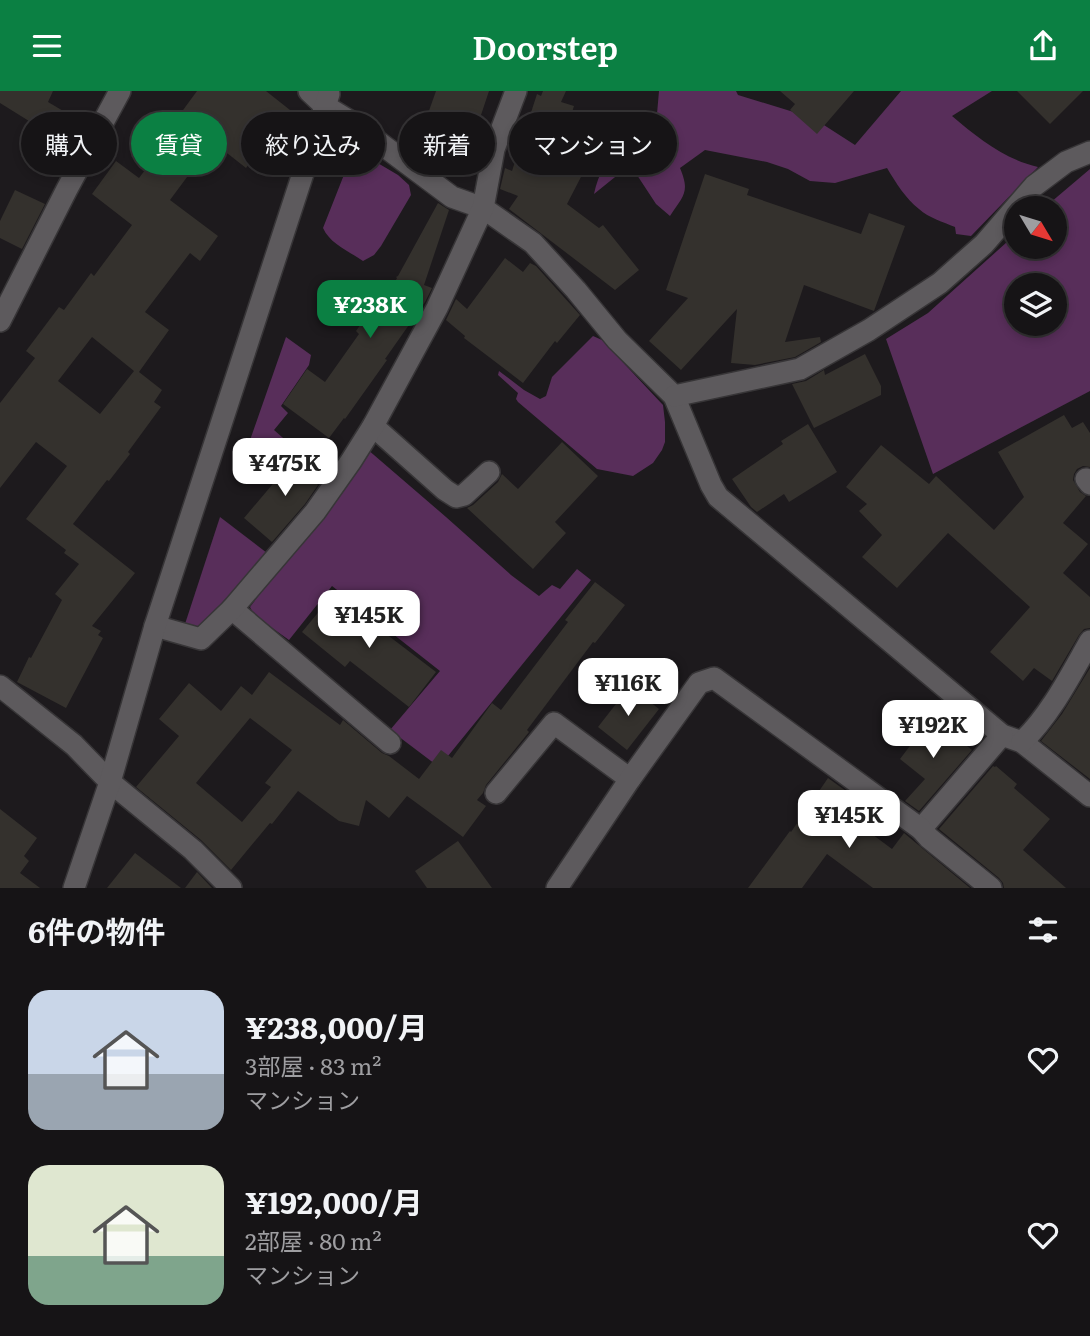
<!DOCTYPE html>
<html lang="ja">
<head>
<meta charset="utf-8">
<style>
	:root { --surface:#161416; --page:#232123; --text:#f1f3f6; --muted:#9e9ea1; --line:#353335; --accent:#0b8043 }
	body { margin:0; font-family:Literata,"Noto Sans JP",serif; background:var(--page); color:var(--text); height:100vh; display:flex; flex-direction:column; font-size:26px; white-space:nowrap }
	* { box-sizing:border-box; margin:0 }
	p { font-size:23px; color:var(--muted) }
	.icon { flex:none; width:38px; height:38px; fill:none; stroke:currentColor; stroke-width:2; stroke-linecap:round; stroke-linejoin:round }
	.map { position:relative; height:797px; overflow:hidden }
	.drawer { display:flex; flex-direction:column; background:var(--surface); flex:1 }
	.drawer>* { flex:none }
	.top-card { position:absolute; left:21px; top:21px; width:700px; height:63px; display:flex; gap:14px }
	.needle { width:46px; rotate:128deg }
	.fabs { position:absolute; left:1004px; top:105px; display:grid; gap:14px }
	.fabs a { display:grid; place-items:center; width:63px; height:63px; border-radius:50%; background:var(--surface); box-shadow:0 4px 10px #0003,0 0 0 2px var(--line); font-size:35px }
	.price { position:absolute; translate:-50% -60px; padding:0 16px; border-radius:14px; background:#fff; color:#222; font-size:23px; line-height:46px; filter:drop-shadow(0 2px 4px #0008) }
	.price::after { content:''; position:absolute; left:50%; top:42px; width:21px; height:16px; margin-left:-10px; background:inherit; clip-path:polygon(0 0,100% 0,50% 100%) }
	.price.on { background:var(--accent); color:#fff }
	ul { padding:0; list-style:none }
	li { display:flex; align-items:center; gap:21px; height:175px; padding:0 28px }
	li span { display:grid; place-items:center; flex:none; width:196px; height:140px; border-radius:21px; color:#555 }
	li>.icon { margin-inline-start:auto }
	span .icon { width:84px; height:84px; fill:#fffc; stroke-width:1 }
	li b { font-size:30px }
	h2 { display:flex; justify-content:space-between; align-items:center; height:84px; padding:0 28px; font-size:30px }
	.pill { padding:0 24px; border-radius:32px; background:var(--surface); box-shadow:0 4px 10px #0003,0 0 0 2px var(--line); font-size:24px; line-height:63px }
	.pill.on { background:var(--accent); color:#fff }
	header { display:flex; justify-content:space-between; align-items:center; height:91px; padding:0 28px; background:var(--accent); color:#fff; font-size:32px; font-weight:600 }
	.map>svg:first-child { display:block }
	.green { fill:#582e5a; fill-rule:evenodd }
	.building { fill:#34312d; fill-rule:evenodd }
	.lines { fill:none; stroke-linecap:round; stroke-linejoin:round }
	.minor-casing { stroke:#373537; stroke-width:24 }
	.minor { stroke:#5d5a5d; stroke-width:21 }
</style>
</head>
<body>
<header><svg class="icon" aria-label="menu" viewBox="0 0 24 24"><path d="M4 6h16M4 12h16M4 18h16"/></svg>Doorstep<svg class="icon" aria-label="share" viewBox="0 0 24 24"><path d="M12 15V3M7 8l5-5 5 5M5 13v7h14v-7"/></svg></header>
<div class="map">
<svg width="1090" height="797" viewBox="0 0 1090 797">
	<rect width="100%" height="100%" fill="#1d1a1d"/>
	<g class="green">
		<path d="M659,0H736L738,4L813,27L855,54L901,0H992L952,25C978,47 1004,68 1038,76L971,145L956,143L955,136C943,131 929,127 919,118C906,108 896,92 887,77L835,92L810,90L788,78L767,71L705,59L680,77C690,101 684,104 670,125L656,113L637,84L620,82L594,103C603,63 626,47 657,23Z"/>
		<path d="M359,61L398,84L409,94L411,104L381,155L374,164L363,170C349,160 330,153 323,137L349,71L354,63Z"/>
		<path d="M1090,78V300L933,383L886,248L928,222L1017,142V156H1055V117H1044ZM1017,194H1055V233H1017Z"/>
		<polygon points="593,245 602,249 663,314 665,331 665,351 662,359 653,372 633,385 597,378 518,311 516,308 518,302 498,284 499,280 524,299 540,308 546,305 552,286"/>
		<polygon points="286,246 311,264 309,274 281,315 288,322 274,339 299,361 282,380 249,352"/>
		<polygon points="367,358 446,426 511,484 539,505 552,494 560,498 577,478 591,489 439,676 390,639 440,580 332,495 289,549 254,524 250,516"/>
		<polygon points="220,426 267,462 205,536 194,538 185,533"/>
	</g>
	<g class="building">
		<polygon points="0,0 53,0 48,11 87,34 74,58 0,12"/>
		<path d="M197,0H266L290,19L246,77L213,51L170,109L218,145L200,170L190,162L145,221L169,239L139,281L162,299L154,311L161,316L128,361L130,363L109,390L107,389L73,433L135,482L92,535L101,540L98,544L103,547L66,617L17,591L29,566L31,567L62,509L55,503L79,473L64,462L66,459L26,428L67,375L36,351L0,397V312L35,267L26,260L59,216L64,219L91,182L94,185L132,134L92,103L116,70L139,87L180,33L175,30ZM92,246L134,280L100,323L58,290Z"/>
		<polygon points="436,0 489,0 473,48 425,31"/>
		<polygon points="543,0 566,0 561,11 574,15 562,52 566,54 560,73 582,84 567,113 599,137 603,134 639,179 615,199 509,118 518,105 500,98 505,77 512,80 537,3 541,5"/>
		<polygon points="780,0 854,0 817,43 790,19 795,13"/>
		<polygon points="1017,0 1083,0 1050,33"/>
		<polygon points="705,83 749,98 747,104 861,143 869,122 905,135 874,220 804,194 785,251 820,246 821,251 795,266 755,274 731,272 737,218 681,279 649,250 688,207 666,199"/>
		<polygon points="15,99 45,113 22,158 0,147 0,130"/>
		<polygon points="438,112 449,119 424,194 432,197 425,211 385,268 387,269 345,328 344,327 329,347 283,313 307,278 325,291 359,243 356,240 385,198 390,201 397,187 396,186 398,185"/>
		<polygon points="505,167 523,181 530,172 536,175 580,224 557,252 555,250 523,292 464,247 465,245 446,229 456,208 467,218"/>
		<polygon points="865,263 881,295 881,304 814,337 792,293 806,290 824,279 825,284"/>
		<polygon points="1064,324 1072,337 1083,331 1090,342 1090,376 1083,375 1077,378 1074,383 1073,389 1080,401 1086,405 1063,432 1088,453 1063,482 1090,506 1090,537 1084,538 1079,544 1052,590 1034,577 1023,590 990,561 1030,516 948,442 897,497 862,466 882,444 859,420 867,413 846,396 881,354 929,393 936,385 994,439 1024,406 998,361"/>
		<polygon points="808,333 837,381 789,411 784,403 757,421 751,416 732,388 783,353 781,350"/>
		<polygon points="562,351 598,385 555,431 566,442 533,478 467,417 473,414 498,391 502,383 518,398"/>
		<polygon points="298,363 323,383 316,392 318,394 305,413 272,451 244,427"/>
		<path d="M595,491L625,514L595,552L593,551L527,639L529,641L486,694L483,702L477,709L486,715L463,746L407,705L389,727L366,709L359,735L339,730L298,700L272,733L270,732L231,779L201,749L136,696L179,645L159,628L189,592L221,620L241,595L252,604L269,581L340,634L343,629L382,662L389,665L419,688L441,659L452,667L492,612L501,619L568,531L565,529ZM250,627L292,659L265,692L271,696L242,731L196,692Z"/>
		<polygon points="331,506 357,516 379,534 377,536 436,581 409,616 350,570 345,576 302,541"/>
		<polygon points="1090,577 1090,688 1041,650 1062,623"/>
		<polygon points="630,595 659,618 627,659 598,636"/>
		<polygon points="931,627 972,659 919,720 905,710 925,688 900,668"/>
		<polygon points="993,675 995,676 996,675 1017,693 1014,697 1050,728 1023,759 1066,797 1004,797 1003,792 999,787 939,738"/>
		<polygon points="828,687 864,713 853,729 892,758 904,742 970,797 873,797 827,763 802,797 748,797 790,740 791,741"/>
		<polygon points="0,718 37,747 24,765 29,770 20,782 40,797 0,797"/>
		<polygon points="458,750 492,797 427,797 415,780"/>
		<polygon points="135,762 181,797 107,797"/>
		<polygon points="197,781 212,797 185,797"/>
	</g>
	<g class="lines">
		<defs>
			<g id="minor">
				<polyline points="309,0 325,15 353,32 452,106 483,117 533,152 576,199 617,249 674,305 711,394 718,406 1002,644 1022,651 1090,705"/>
				<polyline points="0,230 67,98 120,0"/>
				<polyline points="674,305 800,278 869,239 940,192 984,153 1034,95 1066,71 1090,61"/>
				<polyline points="373,335 445,399 456,406 464,404 489,381"/>
				<polyline points="1086,388 1090,393"/>
				<polyline points="232,518 390,652"/>
				<polyline points="155,535 201,548 232,518 315,421 351,370 373,335 437,217 483,117 494,58 516,0"/>
				<polyline points="0,595 74,654 110,691 193,759 231,797"/>
				<path d="M1022,651C1051,623 1070,585 1090,550"/>
				<polyline points="496,702 554,632 630,688"/>
				<polyline points="921,738 1002,644"/>
				<polyline points="74,797 110,691 155,535 329,3"/>
				<polyline points="557,797 630,688 699,592 714,587 921,738 929,747 991,797"/>
			</g>
		</defs>
		<use href="#minor" class="minor-casing"/>
		<use href="#minor" class="minor"/>
	</g>
</svg>
<div class="fabs">
<a><svg class="needle" viewBox="-14 -14 28 28"><path d="M0-13l5 13h-10z" fill="#e53935"/><path d="M0 13l5-13h-10z" fill="#9e9ea1"/></svg></a>
<a><svg class="icon" aria-label="layers" viewBox="0 0 24 24"><path d="M12 4l9 5-9 5-9-5zM3 14l9 5 9-5"/></svg></a>
</div>
<b class="price on" style="left:370px;top:249px">¥238K</b>
<b class="price" style="left:285px;top:407px">¥475K</b>
<b class="price" style="left:369px;top:559px">¥145K</b>
<b class="price" style="left:628px;top:627px">¥116K</b>
<b class="price" style="left:933px;top:669px">¥192K</b>
<b class="price" style="left:849px;top:759px">¥145K</b>
<div class="top-card">
<a class="pill">購入</a>
<a class="pill on">賃貸</a>
<a class="pill">絞り込み</a>
<a class="pill">新着</a>
<a class="pill">マンション</a>
</div>
</div>
<section class="drawer">
<h2>6件の物件<svg class="icon" aria-label="filters" viewBox="0 0 24 24"><path d="M4 7h16M4 17h16"/><circle cx="9" cy="7" r="2"/><circle cx="15" cy="17" r="2"/></svg></h2>
<ul>
<li><span style="background:linear-gradient(#c9d6e8 60%,#9aa5b1 0)"><svg class="icon" aria-label="home" viewBox="0 0 24 24"><path d="M3 11l9-7 9 7M6 9v11h12V9"/></svg></span><div><b>¥238,000/月</b><p>3部屋 · 83 m²</p><p>マンション</p></div><svg class="icon" aria-label="heart" viewBox="0 0 24 24"><path d="M12 20l-8-8c-3-5 5-10 8-4 3-6 11-1 8 4z"/></svg></li>
<li><span style="background:linear-gradient(#dfe7d0 65%,#7fa58c 0)"><svg class="icon" aria-label="home" viewBox="0 0 24 24"><path d="M3 11l9-7 9 7M6 9v11h12V9"/></svg></span><div><b>¥192,000/月</b><p>2部屋 · 80 m²</p><p>マンション</p></div><svg class="icon" aria-label="heart" viewBox="0 0 24 24"><path d="M12 20l-8-8c-3-5 5-10 8-4 3-6 11-1 8 4z"/></svg></li>
</ul>
</section>
</body>
</html>
